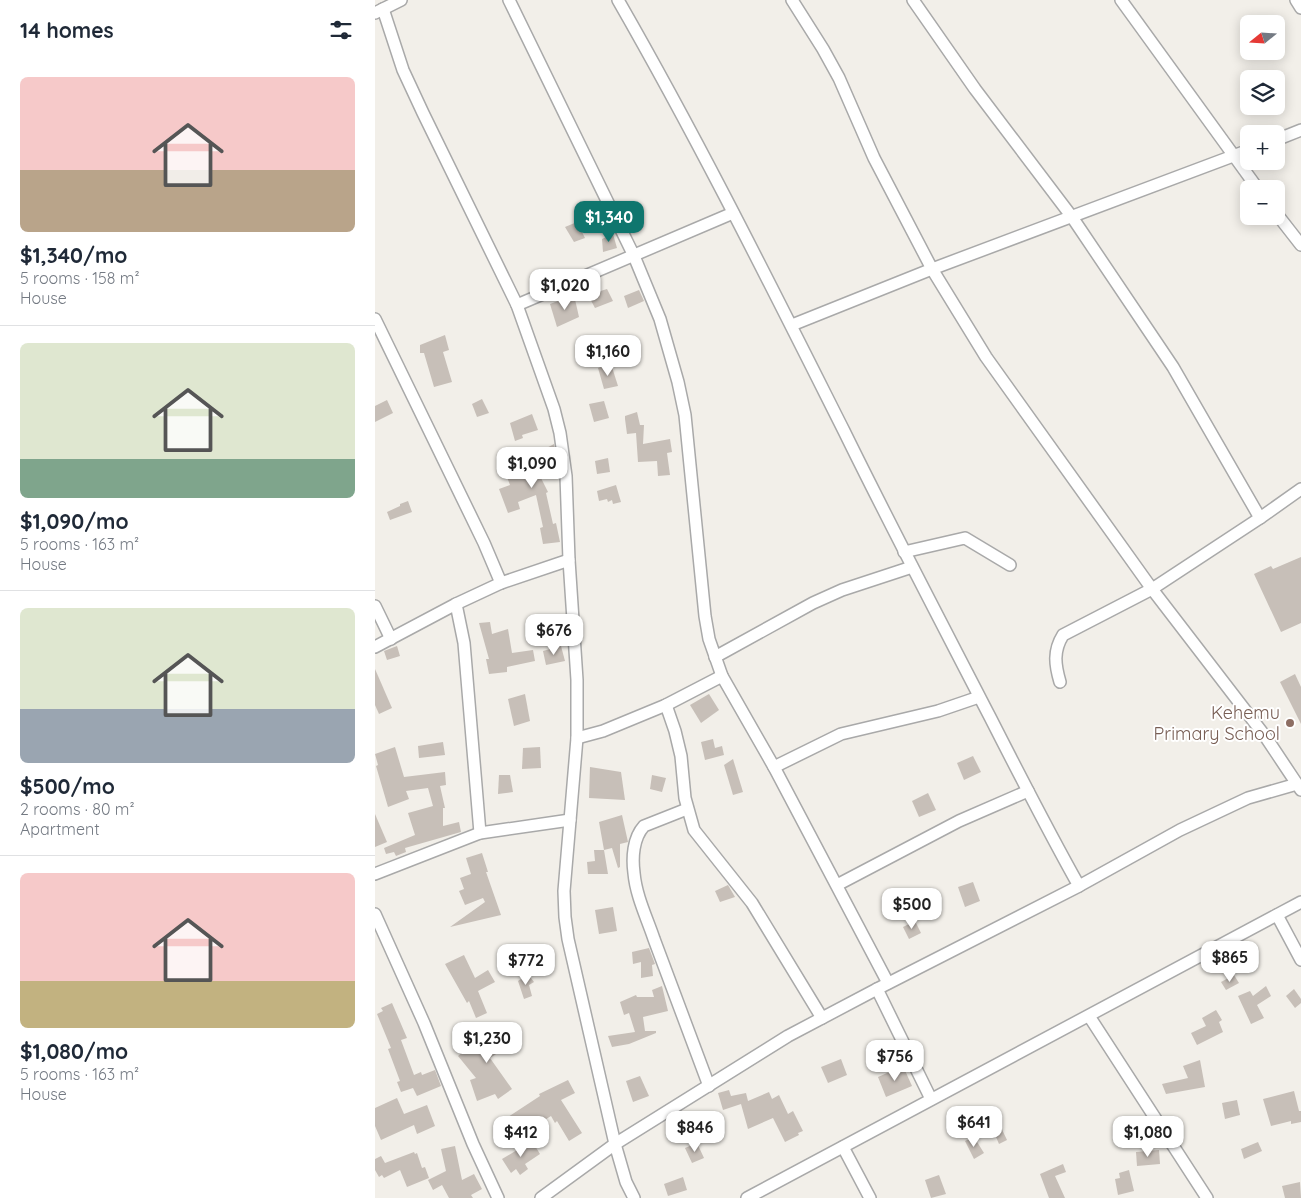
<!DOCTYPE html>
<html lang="en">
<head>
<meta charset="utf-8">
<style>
	:root { --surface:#fff; --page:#f6f6f7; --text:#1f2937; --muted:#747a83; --line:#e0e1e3; --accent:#0f766e }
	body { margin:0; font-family:Quicksand,sans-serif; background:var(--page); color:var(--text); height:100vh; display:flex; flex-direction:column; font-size:19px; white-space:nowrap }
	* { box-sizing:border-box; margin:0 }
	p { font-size:16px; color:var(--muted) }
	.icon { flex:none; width:28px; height:28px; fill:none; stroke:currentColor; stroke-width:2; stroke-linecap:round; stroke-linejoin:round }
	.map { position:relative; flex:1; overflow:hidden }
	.side { display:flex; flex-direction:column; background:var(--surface); width:375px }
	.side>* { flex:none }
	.needle { width:32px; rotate:252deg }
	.controls { position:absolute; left:865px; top:15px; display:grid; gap:10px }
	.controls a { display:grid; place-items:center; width:45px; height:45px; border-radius:8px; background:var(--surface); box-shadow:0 2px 12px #0003; font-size:25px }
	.price { position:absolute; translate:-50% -42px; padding:0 11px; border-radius:10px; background:#fff; color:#222; font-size:16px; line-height:32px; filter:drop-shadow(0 1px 2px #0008) }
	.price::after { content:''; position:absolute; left:50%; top:30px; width:15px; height:11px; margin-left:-8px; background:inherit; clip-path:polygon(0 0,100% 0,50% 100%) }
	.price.active { background:var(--accent); color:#fff }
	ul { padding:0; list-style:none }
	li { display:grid; align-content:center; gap:10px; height:265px; padding:0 20px }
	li+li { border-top:1px solid var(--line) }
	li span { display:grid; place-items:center; height:155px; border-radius:8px; color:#555 }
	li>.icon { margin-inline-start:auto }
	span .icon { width:90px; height:90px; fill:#fffc; stroke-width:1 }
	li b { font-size:21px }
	h2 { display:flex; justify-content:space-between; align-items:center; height:60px; padding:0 20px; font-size:21px }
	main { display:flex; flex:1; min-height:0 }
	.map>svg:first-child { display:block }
	.building { fill:#c7bfb8 }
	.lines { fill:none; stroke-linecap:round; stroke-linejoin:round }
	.minor-casing { stroke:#a9a9a9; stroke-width:14 }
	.minor { stroke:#fff; stroke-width:11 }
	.education-dot { fill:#8d6e63; stroke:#fff; stroke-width:2 }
	.labels { text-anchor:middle; stroke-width:4; stroke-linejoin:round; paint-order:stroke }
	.education-label { font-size:18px; fill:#785e54; stroke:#fff; text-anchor:end }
</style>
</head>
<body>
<main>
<section class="side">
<h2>14 homes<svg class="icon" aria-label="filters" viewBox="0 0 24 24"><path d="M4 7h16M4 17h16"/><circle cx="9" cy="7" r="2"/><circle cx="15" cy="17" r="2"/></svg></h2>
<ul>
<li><span style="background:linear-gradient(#f6c9c9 60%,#b9a48a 0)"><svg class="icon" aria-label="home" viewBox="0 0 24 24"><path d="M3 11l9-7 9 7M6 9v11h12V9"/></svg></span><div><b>$1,340/mo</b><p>5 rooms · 158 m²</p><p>House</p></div></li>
<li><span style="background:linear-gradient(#dfe7d0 75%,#7fa58c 0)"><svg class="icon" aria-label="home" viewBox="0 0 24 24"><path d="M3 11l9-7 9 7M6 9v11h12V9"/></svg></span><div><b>$1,090/mo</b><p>5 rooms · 163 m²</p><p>House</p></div></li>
<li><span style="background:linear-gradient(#dfe7d0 65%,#9aa5b1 0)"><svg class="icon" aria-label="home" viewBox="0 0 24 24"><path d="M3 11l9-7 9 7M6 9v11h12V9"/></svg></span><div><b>$500/mo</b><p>2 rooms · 80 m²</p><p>Apartment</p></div></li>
<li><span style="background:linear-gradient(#f6c9c9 70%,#c2b280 0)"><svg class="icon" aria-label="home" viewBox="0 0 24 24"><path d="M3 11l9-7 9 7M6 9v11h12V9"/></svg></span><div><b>$1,080/mo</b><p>5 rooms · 163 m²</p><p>House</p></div></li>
</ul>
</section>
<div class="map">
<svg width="926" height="1198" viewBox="0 0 926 1198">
	<rect width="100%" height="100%" fill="#f2efe9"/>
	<g class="building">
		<polygon points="202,222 210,238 199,242 190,227"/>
		<polygon points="238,234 242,248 228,252 227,239"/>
		<polygon points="232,289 238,301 220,308 213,295"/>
		<polygon points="264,290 269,301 253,308 249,296"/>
		<polygon points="199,295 204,317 182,327 175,304"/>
		<polygon points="70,335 74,350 68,352 77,382 59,387 49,353 45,353 45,345"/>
		<polygon points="236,364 243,386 229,389 223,368"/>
		<polygon points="107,399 114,413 102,417 97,404"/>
		<polygon points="12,400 18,413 0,422 0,406"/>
		<polygon points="229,401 234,418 219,422 214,404"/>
		<polygon points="262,412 265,425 269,425 268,444 295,439 297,452 292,453 295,475 283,476 282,461 263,462 261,433 252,434 250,419 250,416"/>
		<polygon points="157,414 163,430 147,435 148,438 140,441 135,423"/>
		<polygon points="179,444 182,464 163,472 173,492 171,493 178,524 181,523 185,542 168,544 165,528 168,527 161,495 143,502 145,509 133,513 124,489 135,485 129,469 139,464 140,465"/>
		<polygon points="233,458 235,472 222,474 220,461"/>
		<polygon points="241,485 246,502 238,504 237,500 233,502 232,499 224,501 222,491"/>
		<polygon points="33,501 37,512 15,520 12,512 25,506 25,504"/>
		<polygon points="926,557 926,623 906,632 879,574 896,566 898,569"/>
		<polygon points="115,622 117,634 133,629 137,653 158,650 160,661 132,667 132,672 114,674 111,659 114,659 104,623"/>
		<polygon points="22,646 25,656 12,660 9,651"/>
		<polygon points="186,646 190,661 171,665 168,651"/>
		<polygon points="0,669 17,708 4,714 0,705"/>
		<polygon points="920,674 926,687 926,724 905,682"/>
		<polygon points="150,694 155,721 139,726 133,699"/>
		<polygon points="334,694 344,710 326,723 315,705"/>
		<polygon points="338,739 340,748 347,746 349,755 330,760 326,742"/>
		<polygon points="68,742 70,755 44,758 43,746"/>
		<polygon points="20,747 29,777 70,772 71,785 65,786 70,808 68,808 68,826 84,822 86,832 30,848 31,852 21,856 19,852 11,854 9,848 40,835 33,813 58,806 53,788 31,791 34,799 13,807 1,766 3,765 0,754"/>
		<polygon points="165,747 166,768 147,769 148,748"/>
		<polygon points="598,756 606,772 589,780 582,763"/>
		<polygon points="358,759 368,792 358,795 349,765"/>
		<polygon points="215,767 246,772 250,800 214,798"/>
		<polygon points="124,775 135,775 138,792 123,794"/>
		<polygon points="277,775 291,778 287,792 275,789"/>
		<polygon points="553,793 561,810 544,817 537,801"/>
		<polygon points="0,814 12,842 0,847"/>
		<polygon points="247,815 253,842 245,844 245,867 243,868 237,848 229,850 224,822"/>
		<polygon points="219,850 229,850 233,874 213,874 212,862 220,861"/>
		<polygon points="107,853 113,872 111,872 126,915 75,927 110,902 108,898 90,905 84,891 89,889 85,878 96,874 91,858"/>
		<polygon points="598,882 605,901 590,907 583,887"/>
		<polygon points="353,885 360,897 345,902 340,891"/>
		<polygon points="238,907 242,931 224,934 220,910"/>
		<polygon points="540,921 546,933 534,939 528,927"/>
		<polygon points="274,948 280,964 277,965 278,976 266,978 266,962 258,964 257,952"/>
		<polygon points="89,955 100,978 113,970 120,982 103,991 112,1013 101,1018 94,1001 92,1003 70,964"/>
		<polygon points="153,974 159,982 154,985 157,996 149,999 143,981"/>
		<polygon points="859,975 864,983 851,990 846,982"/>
		<polygon points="287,986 293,1011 268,1017 270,1031 281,1031 281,1033 254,1044 237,1047 233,1036 260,1032 254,1013 249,1015 245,1002 261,995 262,997 279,997 277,990"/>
		<polygon points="891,986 896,996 882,1005 889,1018 876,1024 863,996 875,991 878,996"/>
		<polygon points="919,989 926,999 926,1003 920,1008 911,996"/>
		<polygon points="17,1003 32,1038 26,1040 39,1075 46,1072 47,1075 60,1070 66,1086 42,1096 38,1088 26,1092 22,1082 25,1081 13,1049 16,1048 2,1014 8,1011 6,1008"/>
		<polygon points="841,1010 847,1020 844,1022 848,1032 822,1045 816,1033 831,1026 827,1018"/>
		<polygon points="125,1022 138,1043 115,1058 137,1089 123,1099 120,1094 102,1101 95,1080 101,1078 83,1056"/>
		<polygon points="466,1059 472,1075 453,1083 446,1067"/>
		<polygon points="825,1060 830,1087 791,1094 787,1084 813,1078 808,1066"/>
		<polygon points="528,1066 537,1086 511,1097 503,1077"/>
		<polygon points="265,1076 274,1096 258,1102 251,1081"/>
		<polygon points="193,1080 200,1093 186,1100 207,1133 194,1141 182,1121 180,1123 176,1116 154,1130 148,1121 139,1126 133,1117 165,1096 164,1094"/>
		<polygon points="354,1090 356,1096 371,1093 373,1101 394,1092 397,1099 404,1095 413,1114 418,1111 428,1131 423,1133 424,1135 410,1142 398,1118 373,1129 366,1104 348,1110 343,1093"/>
		<polygon points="919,1091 924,1111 926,1111 926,1122 916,1124 916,1121 896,1126 888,1099"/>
		<polygon points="22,1098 29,1114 52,1105 60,1126 42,1134 39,1125 6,1140 0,1126 0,1108"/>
		<polygon points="862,1100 865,1115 850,1119 847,1103"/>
		<polygon points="621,1117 632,1140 624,1144 618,1130 608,1135 603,1126"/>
		<polygon points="599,1137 609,1153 599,1159 590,1141"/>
		<polygon points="157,1141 165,1154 150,1164 153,1169 145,1175 141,1169 136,1173 127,1159"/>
		<polygon points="883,1142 887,1151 869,1159 866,1149"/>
		<polygon points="322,1143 329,1158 317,1163 310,1148"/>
		<polygon points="80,1146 87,1180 99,1174 107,1189 96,1195 98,1198 74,1198 67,1185 58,1190 53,1180 71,1171 66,1149"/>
		<polygon points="784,1150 785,1164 762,1166 761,1152"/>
		<polygon points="39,1152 40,1154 42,1153 47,1168 50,1167 54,1178 32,1187 25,1170 9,1178 7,1175 4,1177 0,1170 0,1159 6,1156 10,1163"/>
		<polygon points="688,1164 691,1172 680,1176 690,1198 674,1198 665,1174"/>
		<polygon points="754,1170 759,1191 743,1195 740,1179 745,1178 744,1173"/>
		<polygon points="564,1175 571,1194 556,1198 550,1180"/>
		<polygon points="308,1177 312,1190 293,1196 289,1184"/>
		<polygon points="925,1182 926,1198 910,1198 907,1186"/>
	</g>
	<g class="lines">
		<defs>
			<g id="minor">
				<polyline points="134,0 259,256 285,319 303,382 310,415 330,616 334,639 347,676 399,767 513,983"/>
				<path d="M243,0C324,141 396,286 469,431C516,527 566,622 615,717C644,774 673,831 704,886"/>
				<polyline points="417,0 448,49 464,78 499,158 557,269 611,357 777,589 890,736 926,790"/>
				<polyline points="538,0 600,89 697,217 798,367 885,518"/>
				<polyline points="746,0 883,189"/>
				<polyline points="921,0 926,8"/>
				<polyline points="8,9 28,70 48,113 142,305 179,409 185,433 191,476 194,560 202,680 202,738 189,891 190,917 193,939 240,1144 251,1182 259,1198"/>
				<polyline points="0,13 26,0"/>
				<polyline points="901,140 926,130"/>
				<polyline points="901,213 926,245"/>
				<polyline points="142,305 358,213"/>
				<polyline points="0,319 109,543 126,583"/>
				<polyline points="417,325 557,269 874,150"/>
				<polyline points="529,552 590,538 635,565"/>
				<polyline points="81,604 89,643 105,833"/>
				<polyline points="0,606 16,639"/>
				<polyline points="0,647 81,604 126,583 194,560"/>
				<polyline points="340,657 438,603 467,590 537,567"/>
				<path d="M685,682C680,665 678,651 688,635L777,589L885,518L926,489"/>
				<polyline points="291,705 300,731 306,756 310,798 319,830 377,903 447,1018"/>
				<polyline points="202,738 228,731 291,705 347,676"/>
				<polyline points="399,767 466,734 563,711 604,697"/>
				<path d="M312,809L269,826C258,838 257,858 259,873C261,896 272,918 279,939C297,988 316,1037 334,1086"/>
				<polyline points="0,874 105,833 195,820"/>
				<polyline points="462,885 584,821 653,791"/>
				<polyline points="0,914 49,1023 98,1144 123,1198"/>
				<polyline points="902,915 926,960"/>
				<polyline points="502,989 556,1099"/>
				<polyline points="714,1016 832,1198"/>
				<polyline points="468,1147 495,1198"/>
				<polyline points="166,1198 240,1144 413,1036 502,989 704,886 805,830 873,798 922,784"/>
				<polyline points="372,1198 926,902"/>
			</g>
		</defs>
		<use href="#minor" class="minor-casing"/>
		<use href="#minor" class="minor"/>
	</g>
	<circle class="education-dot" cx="915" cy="723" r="5"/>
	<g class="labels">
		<g class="education-label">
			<text x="905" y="719">Kehemu<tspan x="905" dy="21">Primary School</tspan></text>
		</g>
	</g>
</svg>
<div class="controls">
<a><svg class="needle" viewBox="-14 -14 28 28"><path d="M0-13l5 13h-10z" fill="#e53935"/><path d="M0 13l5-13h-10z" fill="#747a83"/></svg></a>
<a><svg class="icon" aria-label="layers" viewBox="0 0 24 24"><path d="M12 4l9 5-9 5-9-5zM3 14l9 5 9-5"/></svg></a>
<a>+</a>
<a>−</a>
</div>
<b class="price active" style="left:234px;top:243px">$1,340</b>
<b class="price" style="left:190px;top:311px">$1,020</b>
<b class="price" style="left:233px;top:377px">$1,160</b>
<b class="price" style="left:157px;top:489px">$1,090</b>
<b class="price" style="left:179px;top:656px">$676</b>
<b class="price" style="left:537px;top:930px">$500</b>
<b class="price" style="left:855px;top:983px">$865</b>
<b class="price" style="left:151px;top:986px">$772</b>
<b class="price" style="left:112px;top:1064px">$1,230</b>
<b class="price" style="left:520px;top:1082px">$756</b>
<b class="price" style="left:599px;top:1148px">$641</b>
<b class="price" style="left:320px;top:1153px">$846</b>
<b class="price" style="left:146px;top:1158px">$412</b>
<b class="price" style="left:773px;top:1158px">$1,080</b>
</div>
</main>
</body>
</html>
